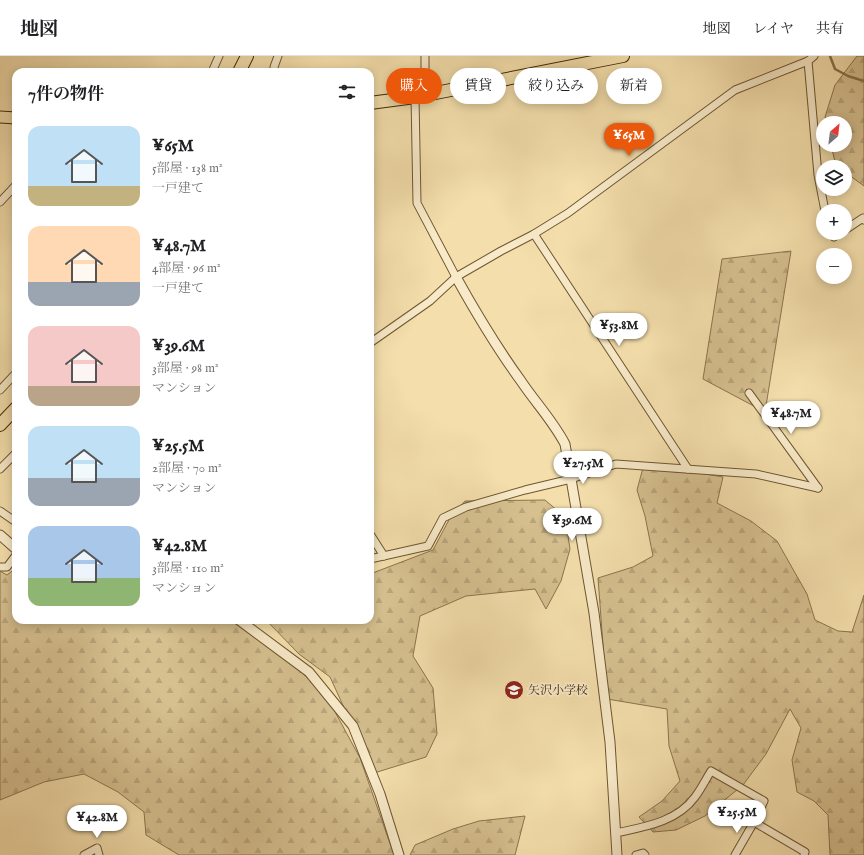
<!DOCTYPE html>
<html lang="ja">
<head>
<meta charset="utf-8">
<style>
	:root { --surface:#fff; --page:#f6f6f6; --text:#202124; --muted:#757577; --line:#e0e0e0; --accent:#ea580c }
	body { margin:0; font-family:"IM FELL English","Noto Serif JP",serif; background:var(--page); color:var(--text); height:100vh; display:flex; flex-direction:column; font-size:15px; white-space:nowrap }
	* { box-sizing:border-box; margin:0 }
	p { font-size:13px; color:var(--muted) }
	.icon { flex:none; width:22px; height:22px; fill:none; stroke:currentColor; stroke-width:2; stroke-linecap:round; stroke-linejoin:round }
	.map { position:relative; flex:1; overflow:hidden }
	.side { position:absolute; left:12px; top:12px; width:362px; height:556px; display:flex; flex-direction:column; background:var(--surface); border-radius:12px; box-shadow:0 2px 10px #0003 }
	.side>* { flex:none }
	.guide { position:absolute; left:386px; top:12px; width:380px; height:36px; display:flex; gap:8px }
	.needle { width:26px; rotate:28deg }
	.controls { position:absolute; left:816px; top:60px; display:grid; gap:8px }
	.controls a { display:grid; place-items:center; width:36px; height:36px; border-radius:50%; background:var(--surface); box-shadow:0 2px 10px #0003; font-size:20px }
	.price { position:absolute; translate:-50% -34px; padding:0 9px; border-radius:14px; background:#fff; color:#222; font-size:13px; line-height:26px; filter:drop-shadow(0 1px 2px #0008) }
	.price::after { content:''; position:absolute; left:50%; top:24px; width:12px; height:9px; margin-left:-6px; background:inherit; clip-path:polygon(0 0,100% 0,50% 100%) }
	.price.on { background:var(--accent); color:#fff }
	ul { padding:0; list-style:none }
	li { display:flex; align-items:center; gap:12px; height:100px; padding:0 16px }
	li span { display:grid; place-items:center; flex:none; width:112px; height:80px; border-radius:12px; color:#555 }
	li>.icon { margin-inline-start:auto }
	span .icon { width:48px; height:48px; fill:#fffc; stroke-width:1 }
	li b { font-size:17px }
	h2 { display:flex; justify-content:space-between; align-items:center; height:48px; padding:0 16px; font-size:17px }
	.pill { padding:0 14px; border-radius:18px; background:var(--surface); box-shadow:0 2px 10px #0003; font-size:14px; line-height:36px }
	.pill.on { background:var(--accent); color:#fff }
	header { display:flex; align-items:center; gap:24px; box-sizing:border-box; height:56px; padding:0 20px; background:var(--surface); border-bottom:1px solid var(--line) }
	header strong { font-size:19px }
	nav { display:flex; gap:22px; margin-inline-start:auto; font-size:14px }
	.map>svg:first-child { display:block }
	.forest { fill:url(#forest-firs); stroke:#8c744c }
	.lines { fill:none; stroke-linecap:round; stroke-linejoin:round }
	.stream { stroke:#88714a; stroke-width:2.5 }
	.minor-casing { stroke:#6e5632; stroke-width:9 }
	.tertiary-casing { stroke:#6e5632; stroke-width:11 }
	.primary-casing { stroke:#422809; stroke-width:13 }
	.trunk-casing { stroke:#422809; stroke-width:14 }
	.minor { stroke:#f8eac9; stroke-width:7 }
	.tertiary { stroke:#f8eac9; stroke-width:9 }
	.primary { stroke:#f4dfac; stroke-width:11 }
	.trunk { stroke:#f4dfac; stroke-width:12 }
	.labels { text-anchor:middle; stroke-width:3.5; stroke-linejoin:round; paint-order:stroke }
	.poi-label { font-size:12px; fill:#422809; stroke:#f8eac9; text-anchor:start }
</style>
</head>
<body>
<header>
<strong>地図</strong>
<nav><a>地図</a><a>レイヤ</a><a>共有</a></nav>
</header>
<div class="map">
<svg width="864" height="799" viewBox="0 0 864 799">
	<defs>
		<pattern id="forest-firs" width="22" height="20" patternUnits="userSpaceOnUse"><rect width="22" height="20" fill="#d6c090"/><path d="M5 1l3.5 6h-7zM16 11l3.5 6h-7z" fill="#b9a57b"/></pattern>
	</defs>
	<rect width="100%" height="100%" fill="#f4dfac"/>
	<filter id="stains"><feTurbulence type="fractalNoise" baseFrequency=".005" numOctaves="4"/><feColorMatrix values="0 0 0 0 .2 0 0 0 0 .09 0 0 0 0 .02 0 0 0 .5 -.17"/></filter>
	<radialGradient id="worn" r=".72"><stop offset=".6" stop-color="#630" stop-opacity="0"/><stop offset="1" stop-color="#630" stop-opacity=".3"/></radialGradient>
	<g class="forest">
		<polygon points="857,0 864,0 864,130 845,116 845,111 836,110 831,89 845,89 845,67 827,67 825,61 835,29"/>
		<polygon points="791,195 765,356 703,323 722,203"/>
		<polygon points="644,408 723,421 717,447 751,465 777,485 807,538 815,564 838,575 852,576 864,539 864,799 830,799 828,759 814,745 797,736 792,704 801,672 790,653 766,698 743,729 705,760 676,774 653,776 639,761 662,745 680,725 669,690 667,653 607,643 598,522 633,511 653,500 645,460 637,434"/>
		<polygon points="545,444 565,461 570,493 561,525 546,553 535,533 466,540 420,560 413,600 433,632 437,678 426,701 374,717 330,621 299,598 266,564 370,564 370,518 433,494 451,460 465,445"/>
		<polygon points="16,512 16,564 248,564 327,641 360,702 394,799 179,799 146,779 144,756 118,736 84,718 44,726 0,744 0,515 7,519"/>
		<polygon points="525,760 515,799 410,799 415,789 453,773 479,765"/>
	</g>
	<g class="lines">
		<polyline class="stream" points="830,0 835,13 848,20 864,25"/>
		<defs>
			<g id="minor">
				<polyline points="425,0 425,39"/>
				<polyline points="808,5 818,119 825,155"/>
				<polyline points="212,16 219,0"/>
				<polyline points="275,16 274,11 278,0"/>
				<polyline points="415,41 417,147 456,221"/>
				<polyline points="0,146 16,129"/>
				<polyline points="845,174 863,162 864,164"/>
				<polyline points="831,177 834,181 839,177"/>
				<polyline points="534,178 688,413"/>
				<polyline points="370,287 430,245 456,221 501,195 534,178 568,157 735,34 808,5 814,0"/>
				<polyline points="0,334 16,317"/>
				<polyline points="749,337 818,432"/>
				<polyline points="0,413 16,397"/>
				<polyline points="0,455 16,466"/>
				<polyline points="370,478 384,500"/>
				<polyline points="370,503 428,490 443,462 466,451 525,434 571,423 616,408 756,418 818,432"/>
				<polyline points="0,511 7,511 16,499"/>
				<polyline points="754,766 805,796 804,799"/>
				<path d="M616,777C644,771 677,766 695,741C701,733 706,723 711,715L764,745L754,766L735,799"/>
				<polyline points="84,799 97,792 99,799"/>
				<polyline points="636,799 643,797 645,799"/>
			</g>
			<g id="tertiary">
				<path d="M456,221C476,257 497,292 521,325C535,346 553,365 565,388L594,557L610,686L617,799"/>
				<polyline points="0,479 16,493"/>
				<polyline points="239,564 309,616 353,670 380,738 399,799"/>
			</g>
			<polyline id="primary" points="0,61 16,62"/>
			<g id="trunk">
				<polyline points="239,16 247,0"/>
				<polyline points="370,47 415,41 623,0"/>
				<polyline points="0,369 16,352"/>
			</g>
		</defs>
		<use href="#minor" class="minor-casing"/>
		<use href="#tertiary" class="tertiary-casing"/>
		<use href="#primary" class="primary-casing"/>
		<use href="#trunk" class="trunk-casing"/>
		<use href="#minor" class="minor"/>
		<use href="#tertiary" class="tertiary"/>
		<use href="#primary" class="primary"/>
		<use href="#trunk" class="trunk"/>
	</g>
	<defs>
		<symbol id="school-disc" viewBox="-11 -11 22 22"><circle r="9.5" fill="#8f2418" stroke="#f8eac9"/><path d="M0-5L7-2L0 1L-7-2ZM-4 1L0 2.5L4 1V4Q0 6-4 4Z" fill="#fff"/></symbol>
	</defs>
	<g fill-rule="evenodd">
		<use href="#school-disc" x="503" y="623" width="22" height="22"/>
	</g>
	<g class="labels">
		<g class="poi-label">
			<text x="528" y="638">矢沢小学校</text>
		</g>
	</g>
	<rect width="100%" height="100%" filter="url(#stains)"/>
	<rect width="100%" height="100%" fill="url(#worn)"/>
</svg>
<div class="controls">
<a><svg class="needle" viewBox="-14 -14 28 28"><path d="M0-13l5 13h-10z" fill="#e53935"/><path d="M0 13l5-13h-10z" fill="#757577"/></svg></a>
<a><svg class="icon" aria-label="layers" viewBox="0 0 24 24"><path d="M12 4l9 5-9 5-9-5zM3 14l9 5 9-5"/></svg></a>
<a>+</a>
<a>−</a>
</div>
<b class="price on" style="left:629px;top:101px">¥65M</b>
<b class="price" style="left:619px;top:291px">¥53.8M</b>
<b class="price" style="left:791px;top:379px">¥48.7M</b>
<b class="price" style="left:583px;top:429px">¥27.5M</b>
<b class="price" style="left:572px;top:486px">¥39.6M</b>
<b class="price" style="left:737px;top:778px">¥25.5M</b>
<b class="price" style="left:97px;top:783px">¥42.8M</b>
<div class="guide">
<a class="pill on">購入</a>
<a class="pill">賃貸</a>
<a class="pill">絞り込み</a>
<a class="pill">新着</a>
</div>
<section class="side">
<h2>7件の物件<svg class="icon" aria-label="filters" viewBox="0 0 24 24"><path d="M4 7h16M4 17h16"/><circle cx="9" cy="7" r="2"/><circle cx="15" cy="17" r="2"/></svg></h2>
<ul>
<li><span style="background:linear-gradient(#bfe0f5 75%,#c2b280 0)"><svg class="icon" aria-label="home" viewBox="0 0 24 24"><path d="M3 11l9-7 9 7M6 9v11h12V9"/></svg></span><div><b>¥65M</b><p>5部屋 · 138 m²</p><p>一戸建て</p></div></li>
<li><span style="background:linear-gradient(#ffd9b3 70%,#9aa5b1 0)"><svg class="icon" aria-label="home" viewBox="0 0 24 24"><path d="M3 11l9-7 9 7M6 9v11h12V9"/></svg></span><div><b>¥48.7M</b><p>4部屋 · 96 m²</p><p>一戸建て</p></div></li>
<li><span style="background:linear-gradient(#f6c9c9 75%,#b9a48a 0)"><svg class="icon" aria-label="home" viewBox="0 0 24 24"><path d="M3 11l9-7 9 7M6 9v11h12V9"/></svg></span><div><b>¥39.6M</b><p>3部屋 · 98 m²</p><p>マンション</p></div></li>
<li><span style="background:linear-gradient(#bfe0f5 65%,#9aa5b1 0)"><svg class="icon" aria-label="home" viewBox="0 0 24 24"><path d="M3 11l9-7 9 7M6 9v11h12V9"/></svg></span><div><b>¥25.5M</b><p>2部屋 · 70 m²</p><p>マンション</p></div></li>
<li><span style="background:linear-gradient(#a9c7e8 65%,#8fb573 0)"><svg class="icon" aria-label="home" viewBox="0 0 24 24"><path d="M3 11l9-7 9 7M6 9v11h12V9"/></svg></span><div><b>¥42.8M</b><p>3部屋 · 110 m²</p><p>マンション</p></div></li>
</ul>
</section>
</div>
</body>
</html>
